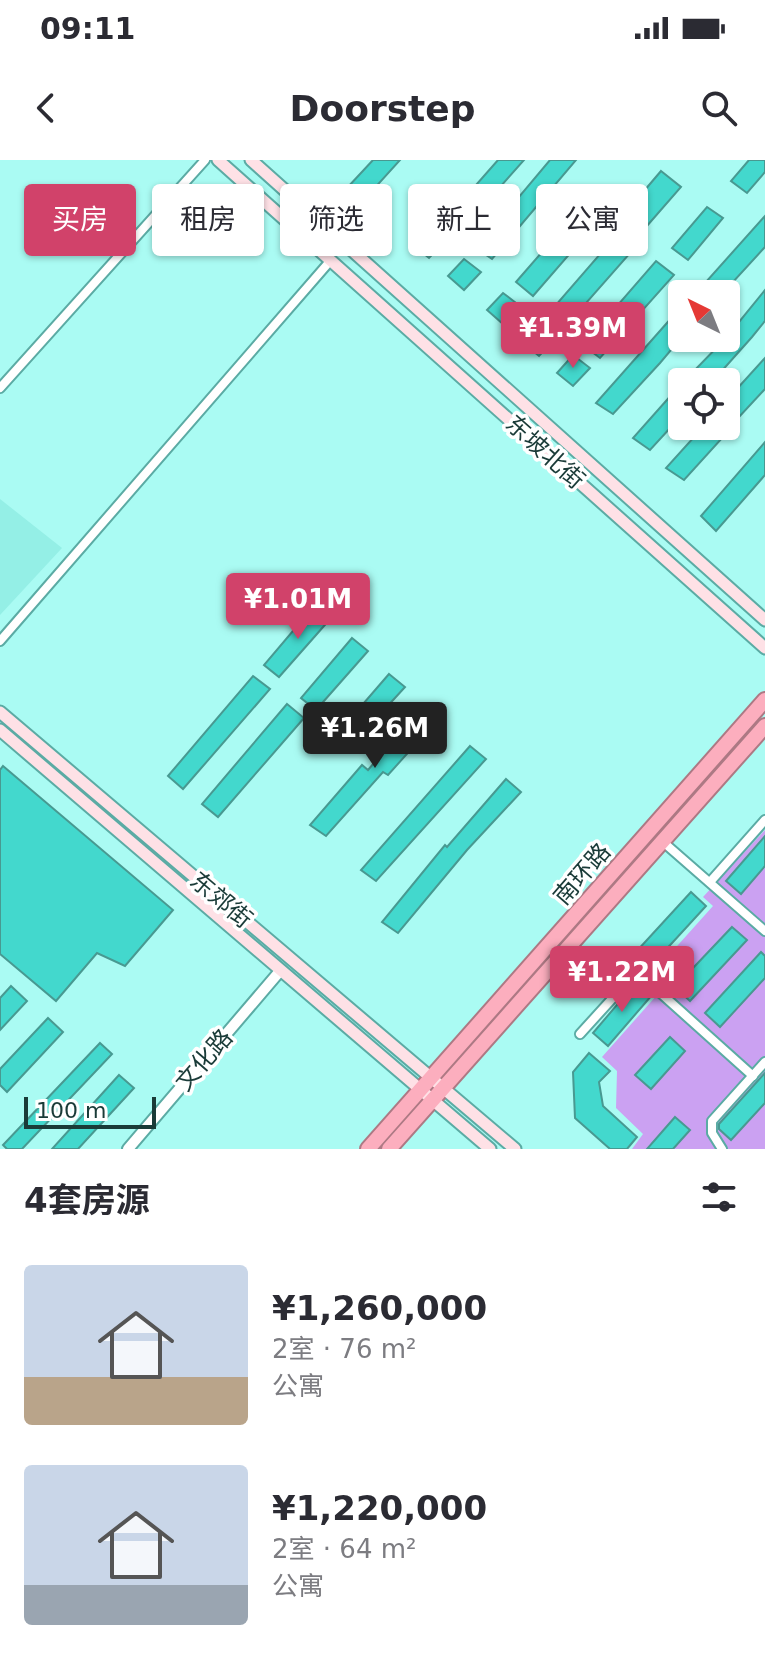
<!DOCTYPE html>
<html lang="zh">
<head>
<meta charset="utf-8">
<style>
	:root { --surface:#fff; --page:#f7f7f7; --text:#2b2b33; --muted:#7c7c81; --accent:#d1426a }
	body { margin:0; font-family:"DejaVu Sans","Noto Sans SC",sans-serif; background:var(--page); color:var(--text); height:100vh; display:flex; flex-direction:column; font-size:30px; white-space:nowrap }
	* { box-sizing:border-box; margin:0 }
	p { font-size:26px; color:var(--muted) }
	.icon { flex:none; width:44px; height:44px; fill:none; stroke:currentColor; stroke-width:2; stroke-linecap:round; stroke-linejoin:round }
	.map { position:relative; height:989px; overflow:hidden }
	.panel { display:flex; flex-direction:column; background:var(--surface); flex:1 }
	.panel>* { flex:none }
	.banner { position:absolute; left:24px; top:24px; width:718px; height:72px; display:flex; gap:16px }
	.needle { width:52px; rotate:317deg }
	.fabs { position:absolute; left:668px; top:120px; display:grid; gap:16px }
	.fabs a { display:grid; place-items:center; width:72px; height:72px; border-radius:8px; background:var(--surface); box-shadow:0 2px 6px #0004; font-size:40px }
	.scale { position:absolute; left:24px; bottom:20px; width:132px; box-sizing:border-box; padding-left:8px; border:4px solid #1a3b38; border-top:0; font-size:22px; line-height:28px; white-space:nowrap; color:#1a3b38; -webkit-text-stroke:6px #fff; paint-order:stroke }
	.price { position:absolute; translate:-50% -68px; padding:0 18px; border-radius:8px; background:var(--accent); color:#fff; font-size:26px; line-height:52px; filter:drop-shadow(0 2px 4px #0008) }
	.price::after { content:''; position:absolute; left:50%; top:48px; width:24px; height:18px; margin-left:-12px; background:inherit; clip-path:polygon(0 0,100% 0,50% 100%) }
	.price.on { background:#222; color:#fff }
	ul { padding:0; list-style:none }
	li { display:flex; align-items:center; gap:24px; height:200px; padding:0 24px }
	li span { display:grid; place-items:center; flex:none; width:224px; height:160px; border-radius:8px; color:#555 }
	li>.icon { margin-inline-start:auto }
	span .icon { width:96px; height:96px; fill:#fffc; stroke-width:1 }
	li b { font-size:34px }
	h2 { display:flex; justify-content:space-between; align-items:center; height:96px; padding:0 24px; font-size:34px }
	.pill { padding:0 28px; border-radius:8px; background:var(--surface); box-shadow:0 2px 6px #0004; font-size:28px; line-height:72px }
	.pill.on { background:var(--accent); color:#fff }
	.status { display:flex; justify-content:space-between; align-items:center; height:56px; padding:0 40px; background:var(--surface); direction:ltr }
	.status svg { height:22px; fill:currentColor }
	header { display:flex; justify-content:space-between; align-items:center; height:104px; padding:0 24px; background:var(--surface); font-size:36px; font-weight:700 }
	.map>svg:first-child { display:block }
	.built { fill:#94efe6 }
	.green { fill:#cba1f2 }
	.building { fill:#43d8cd; stroke:#489991; stroke-width:2 }
	.lines { fill:none; stroke-linecap:round; stroke-linejoin:round }
	.minor-casing { stroke:#5baba4; stroke-width:12 }
	.tertiary-casing { stroke:#5baba4; stroke-width:14 }
	.secondary-casing { stroke:#5baba4; stroke-width:15 }
	.trunk-casing { stroke:#ad7984; stroke-width:18 }
	.minor { stroke:#fff; stroke-width:8 }
	.tertiary { stroke:#fff; stroke-width:10 }
	.secondary { stroke:#fee1e6; stroke-width:11 }
	.trunk { stroke:#fcaebe; stroke-width:14 }
	.labels { text-anchor:middle; stroke-width:7; stroke-linejoin:round; paint-order:stroke }
	.street-label { font-size:24px; fill:#1a3b38; stroke:#fff }
</style>
</head>
<body>
<div class="status"><b>09:11</b><svg viewBox="0 0 49 12"><path d="M0 12V9h3v3zM5 12V6h3v6zM10 12V3h3v9zM15 12V0h3v12zM26 1h20v11H26zM47 4h2v5h-2z"/></svg></div>
<header><svg class="icon" aria-label="back" viewBox="0 0 24 24"><path d="M15 5l-7 7 7 7"/></svg>Doorstep<svg class="icon" aria-label="search" viewBox="0 0 24 24"><circle cx="10" cy="10" r="6"/><path d="M15 15l6 6"/></svg></header>
<div class="map">
<svg width="765" height="989" viewBox="0 0 765 989">
	<rect width="100%" height="100%" fill="#aafbf3"/>
	<polygon class="built" points="0,339 62,388 0,455"/>
	<polygon class="green" points="765,670 765,989 632,989 643,974 616,948 617,911 602,897 665,826 652,814 713,746 703,737"/>
	<g class="building">
		<polygon points="373,0 400,0 363,41 347,28"/>
		<polygon points="498,0 524,0 462,70 446,59"/>
		<polygon points="550,0 576,0 492,99 476,88"/>
		<polygon points="749,0 765,0 765,12 747,33 731,21"/>
		<polygon points="661,11 681,27 646,67 627,51"/>
		<polygon points="589,38 606,52 533,136 516,122"/>
		<polygon points="707,47 723,58 688,100 672,88"/>
		<polygon points="765,56 765,87 722,134 705,123"/>
		<polygon points="429,67 446,80 429,98 413,85"/>
		<polygon points="621,70 638,84 565,167 548,154"/>
		<polygon points="464,99 481,112 464,130 448,116"/>
		<polygon points="656,101 674,115 600,198 583,185"/>
		<polygon points="765,130 765,161 752,177 712,222 696,222 688,217 726,178"/>
		<polygon points="503,133 520,146 503,164 487,150"/>
		<polygon points="682,146 682,177 660,203 613,254 596,243"/>
		<polygon points="539,165 556,178 539,196 522,182"/>
		<polygon points="573,195 590,208 573,226 557,213"/>
		<polygon points="765,198 765,229 739,257 726,249 726,241"/>
		<polygon points="682,223 682,255 650,290 633,278"/>
		<polygon points="704,266 733,266 684,320 666,308"/>
		<polygon points="765,282 765,315 716,371 701,356"/>
		<polygon points="315,445 331,458 279,517 264,505"/>
		<polygon points="352,478 368,491 316,550 301,538"/>
		<polygon points="389,514 405,527 352,585 337,574"/>
		<polygon points="253,516 270,529 183,629 168,616"/>
		<polygon points="287,544 304,558 218,657 202,644"/>
		<polygon points="424,544 440,557 388,615 383,612 326,676 310,665 362,605 368,610"/>
		<polygon points="470,586 486,599 376,721 361,710"/>
		<polygon points="3,606 173,750 125,806 97,793 56,841 0,794 0,610"/>
		<polygon points="506,619 521,632 467,690 398,773 382,762 445,685 447,687"/>
		<polygon points="765,676 765,706 741,734 726,721"/>
		<polygon points="691,732 706,746 650,807 635,793"/>
		<polygon points="732,767 747,780 690,841 675,827"/>
		<polygon points="761,792 765,796 765,818 720,867 705,853"/>
		<polygon points="11,826 27,841 0,870 0,838"/>
		<polygon points="633,826 643,827 652,835 608,886 593,873"/>
		<polygon points="48,858 63,872 7,932 0,925 0,909"/>
		<polygon points="670,877 685,891 651,929 635,915"/>
		<polygon points="100,883 112,894 22,989 7,989 3,985"/>
		<polygon points="589,893 610,911 599,922 603,946 637,977 627,989 610,989 575,958 573,912"/>
		<polygon points="765,913 765,943 731,980 719,969 719,964"/>
		<polygon points="119,915 134,928 111,953 78,989 52,989"/>
		<polygon points="675,957 690,970 673,989 647,989"/>
	</g>
	<g class="lines">
		<defs>
			<g id="minor">
				<polyline points="0,228 205,0"/>
				<polyline points="0,481 331,100"/>
				<polyline points="662,681 765,771"/>
				<polyline points="710,722 765,660"/>
				<polyline points="580,874 630,819 646,820 753,916"/>
				<polyline points="722,989 712,973 712,961 765,902"/>
			</g>
			<polyline id="tertiary" points="128,989 280,811"/>
			<g id="secondary">
				<polyline points="218,0 765,488"/>
				<polyline points="251,0 765,460"/>
				<polyline points="0,552 515,989"/>
				<polyline points="0,570 490,989"/>
			</g>
			<g id="trunk">
				<polyline points="368,989 765,540"/>
				<polyline points="389,989 765,566"/>
			</g>
		</defs>
		<use href="#minor" class="minor-casing"/>
		<use href="#tertiary" class="tertiary-casing"/>
		<use href="#secondary" class="secondary-casing"/>
		<use href="#trunk" class="trunk-casing"/>
		<use href="#minor" class="minor"/>
		<use href="#tertiary" class="tertiary"/>
		<use href="#secondary" class="secondary"/>
		<use href="#trunk" class="trunk"/>
	</g>
	<g class="labels">
		<g class="street-label">
			<text transform="translate(545 292) rotate(42)" y="8">东坡北街</text>
			<text transform="translate(582 714) rotate(-49)" y="8">南环路</text>
			<text transform="translate(221 740) rotate(40)" y="8">东郊街</text>
			<text transform="translate(204 900) rotate(-49)" y="8">文化路</text>
		</g>
	</g>
</svg>
<div class="fabs">
<a><svg class="needle" viewBox="-14 -14 28 28"><path d="M0-13l5 13h-10z" fill="#e53935"/><path d="M0 13l5-13h-10z" fill="#7c7c81"/></svg></a>
<a><svg class="icon" aria-label="locate" viewBox="0 0 24 24"><circle cx="12" cy="12" r="6"/><path d="M12 2v4M12 18v4M2 12h4M18 12h4"/></svg></a>
</div>
<div class="scale">100 m</div>
<b class="price" style="left:573px;top:210px">¥1.39M</b>
<b class="price" style="left:298px;top:481px">¥1.01M</b>
<b class="price on" style="left:375px;top:610px">¥1.26M</b>
<b class="price" style="left:622px;top:854px">¥1.22M</b>
<div class="banner">
<a class="pill on">买房</a>
<a class="pill">租房</a>
<a class="pill">筛选</a>
<a class="pill">新上</a>
<a class="pill">公寓</a>
</div>
</div>
<section class="panel">
<h2>4套房源<svg class="icon" aria-label="filters" viewBox="0 0 24 24"><path d="M4 7h16M4 17h16"/><circle cx="9" cy="7" r="2"/><circle cx="15" cy="17" r="2"/></svg></h2>
<ul>
<li><span style="background:linear-gradient(#c9d6e8 70%,#b9a48a 0)"><svg class="icon" aria-label="home" viewBox="0 0 24 24"><path d="M3 11l9-7 9 7M6 9v11h12V9"/></svg></span><div><b>¥1,260,000</b><p>2室 · 76 m²</p><p>公寓</p></div></li>
<li><span style="background:linear-gradient(#c9d6e8 75%,#9aa5b1 0)"><svg class="icon" aria-label="home" viewBox="0 0 24 24"><path d="M3 11l9-7 9 7M6 9v11h12V9"/></svg></span><div><b>¥1,220,000</b><p>2室 · 64 m²</p><p>公寓</p></div></li>
</ul>
</section>
</body>
</html>
